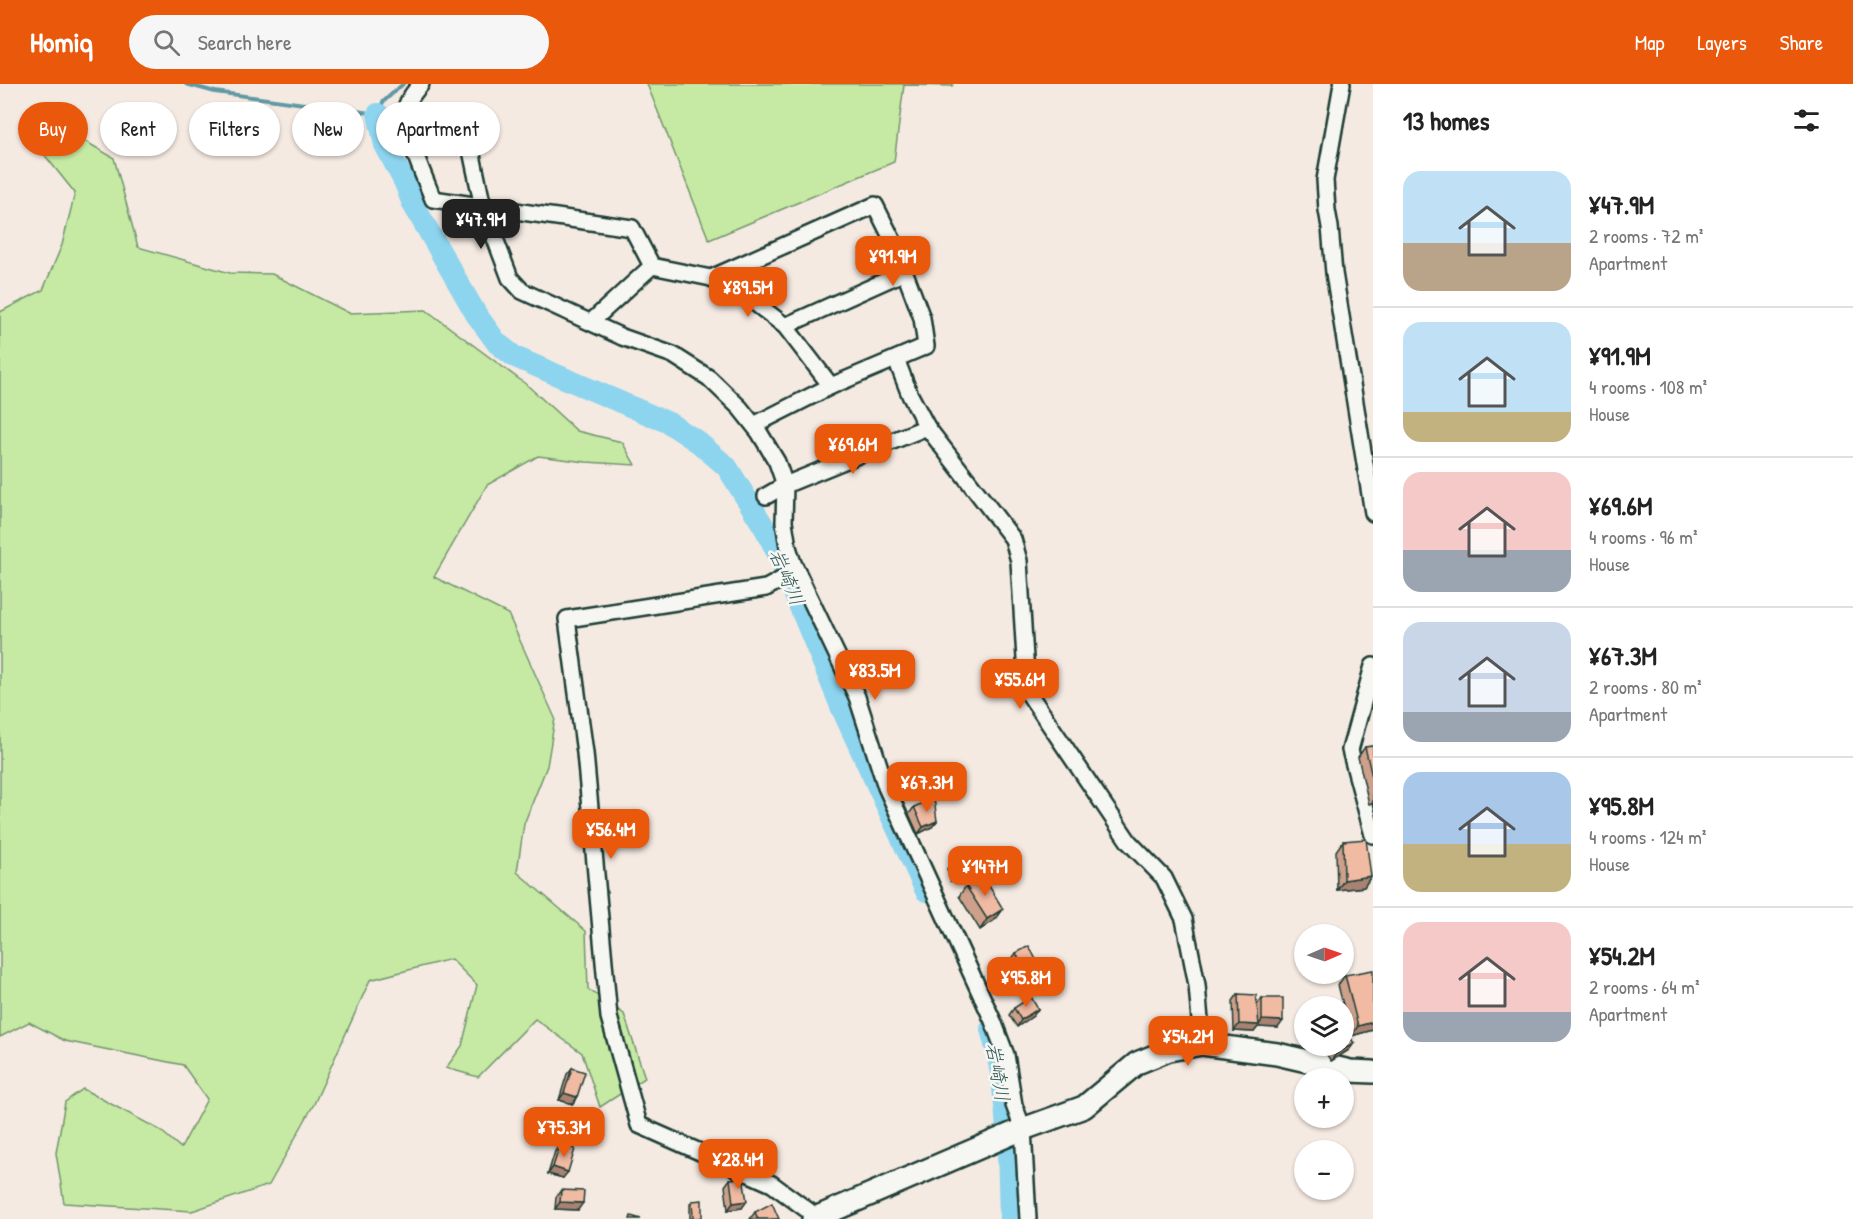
<!DOCTYPE html>
<html lang="en">
<head>
<meta charset="utf-8">
<style>
	:root { --surface:#fff; --page:#f6f6f6; --text:#222; --muted:#767676; --line:#e0e0e0; --accent:#ea580c }
	body { margin:0; font-family:"Patrick Hand","Klee One",sans-serif; background:var(--page); color:var(--text); height:100vh; display:flex; flex-direction:column; font-size:22px; white-space:nowrap }
	* { box-sizing:border-box; margin:0 }
	p { font-size:20px; color:var(--muted) }
	.icon { flex:none; width:33px; height:33px; fill:none; stroke:currentColor; stroke-width:2; stroke-linecap:round; stroke-linejoin:round }
	.map { position:relative; flex:1; overflow:hidden }
	.sheet { display:flex; flex-direction:column; background:var(--surface); width:480px }
	.sheet>* { flex:none }
	.top-card { position:absolute; left:18px; top:18px; width:570px; height:54px; display:flex; gap:12px }
	.needle { width:39px; rotate:88deg }
	.controls { position:absolute; left:1294px; top:840px; display:grid; gap:12px }
	.controls a { display:grid; place-items:center; width:60px; height:60px; border-radius:50%; background:var(--surface); box-shadow:0 2px 4px #0004; font-size:30px }
	.price { position:absolute; translate:-50% -51px; padding:0 14px; border-radius:12px; background:var(--accent); color:#fff; font-size:20px; line-height:39px; filter:drop-shadow(0 2px 3px #0008) }
	.price::after { content:''; position:absolute; left:50%; top:36px; width:18px; height:14px; margin-left:-9px; background:inherit; clip-path:polygon(0 0,100% 0,50% 100%) }
	.price.current { background:#222; color:#fff }
	ul { padding:0; list-style:none }
	li { display:flex; align-items:center; gap:18px; height:150px; padding:0 30px }
	li+li { border-top:2px solid var(--line) }
	li span { display:grid; place-items:center; flex:none; width:168px; height:120px; border-radius:18px; color:#555 }
	li>.icon { margin-inline-start:auto }
	span .icon { width:72px; height:72px; fill:#fffc; stroke-width:1 }
	li b { font-size:26px }
	h2 { display:flex; justify-content:space-between; align-items:center; height:72px; padding:0 30px; font-size:26px }
	.pill { padding:0 21px; border-radius:27px; background:var(--surface); box-shadow:0 2px 4px #0004; font-size:21px; line-height:54px }
	.pill.current { background:var(--accent); color:#fff }
	header { display:flex; align-items:center; gap:36px; box-sizing:border-box; height:84px; padding:0 30px; background:var(--accent); color:#fff }
	header strong { font-size:28px }
	nav { display:flex; gap:33px; margin-inline-start:auto; font-size:21px }
	.search { width:420px; height:54px; background:var(--page); display:flex; align-items:center; gap:15px; box-sizing:border-box; padding:0 21px; border-radius:33px; color:var(--muted); font-size:22px }
	main { display:flex; flex:1; min-height:0 }
	.map>svg:first-child { display:block }
	.green { fill:#c6eaa4; stroke:#72946c; stroke-width:1.5 }
	.lines { fill:none; stroke-linecap:round; stroke-linejoin:round }
	.stream { stroke:#6198a4; stroke-width:4 }
	.river { stroke:#8dd4ee; stroke-width:22 }
	.street-casing { stroke:#1f3d34; stroke-width:20 }
	.secondary-casing { stroke:#1f3d34; stroke-width:26 }
	.street { stroke:#f6f6f2; stroke-width:15 }
	.secondary { stroke:#f6f6f2; stroke-width:21 }
	.wall { fill:#cea08c; stroke:#1f3d34; stroke-width:1.5 }
	.shaded-wall { fill:#a88272; stroke:#1f3d34; stroke-width:1.5 }
	.building { fill:#f0baa3; stroke:#1f3d34; stroke-width:1.5 }
	.labels { text-anchor:middle; stroke-width:5; stroke-linejoin:round; paint-order:stroke }
	.water-label { font-size:20px; font-style:italic; fill:#355b59; stroke:#f6f6f2 }
</style>
</head>
<body>
<header>
<strong>Homiq</strong>
<div class="search"><svg class="icon" aria-label="search" viewBox="0 0 24 24"><circle cx="10" cy="10" r="6"/><path d="M15 15l6 6"/></svg>Search here</div>
<nav><a>Map</a><a>Layers</a><a>Share</a></nav>
</header>
<main>
<div class="map">
<svg width="1373" height="1135" viewBox="0 0 1373 1135">
	<rect width="100%" height="100%" fill="#f5eae2"/>
	<filter id="ink" filterUnits="userSpaceOnUse"><feTurbulence type="fractalNoise" baseFrequency=".0167" numOctaves="2"/><feDisplacementMap in="SourceGraphic" scale="12" xChannelSelector="R" yChannelSelector="G"/><feConvolveMatrix kernelMatrix="1 2 1 2 8 2 1 2 1" color-interpolation-filters="sRGB"/></filter>
	<g filter="url(#ink)">
		<g class="green">
			<polygon points="647,0 953,0 952,2 904,1 894,78 709,156"/>
			<polygon points="45,34 114,74 138,163 230,189 272,190 349,229 426,226 527,301 577,347 622,358 635,381 586,378 538,372 487,401 434,493 508,530 555,634 547,682 524,740 517,788 586,847 588,905 624,930 645,994 600,1023 582,969 535,935 478,993 446,984 462,962 477,901 451,875 370,896 314,1020 269,1101 192,1127 64,1119 56,1069 65,1018 83,1005 160,1046 181,1064 207,1015 183,981 65,957 29,938 0,953 0,228 43,206 62,161 75,109 27,49"/>
		</g>
		<g class="lines">
			<polyline class="stream" points="186,0 215,8 378,30 383,18 403,0"/>
			<g class="river">
				<polyline points="378,30 385,61 405,99 413,120 476,230 497,259 515,273 669,339 698,358 727,383 766,446 779,472 843,627 926,807"/>
				<path d="M991,945C1009,1006 1008,1072 1010,1135"/>
			</g>
			<defs>
				<g id="street">
					<path d="M421,0C415,7 408,15 406,24C402,45 425,94 433,115L632,144L652,182L591,238"/>
					<polyline points="1342,0 1325,96 1327,126 1330,143 1334,189 1373,429"/>
					<polyline points="469,57 483,123 510,194 522,207 622,253 673,271 709,294 740,324 759,348 777,378 785,401 784,438 788,463 793,479 857,613 886,703 993,937 1006,971 1014,1021 1023,1045 1028,1135"/>
					<polyline points="652,182 711,194 754,218 785,242 831,302"/>
					<polyline points="711,194 875,121 893,157 922,234 926,262 831,302 754,341"/>
					<polyline points="785,242 905,188"/>
					<polyline points="896,275 910,311 927,343 1013,455 1019,477 1027,607 1129,758 1164,794 1184,835 1197,901 1202,960"/>
					<polyline points="766,412 785,401 927,343"/>
					<polyline points="797,487 766,504 567,535 585,669 609,933 639,1041 772,1100 817,1133"/>
					<polyline points="1373,582 1350,666 1373,751"/>
				</g>
				<polyline id="secondary" points="813,1135 1023,1045 1084,1023 1137,979 1169,966 1202,960 1277,970 1350,987 1373,988"/>
			</defs>
			<use href="#street" class="street-casing"/>
			<use href="#secondary" class="secondary-casing"/>
			<use href="#street" class="street"/>
			<use href="#secondary" class="secondary"/>
		</g>
		<g class="wall">
			<polygon points="1373,662 1373,719 1369,720 1358,673 1365,663"/>
			<polygon points="914,723 937,737 932,743 918,750 909,730"/>
			<polygon points="1343,757 1371,792 1364,803 1337,806 1336,767"/>
			<polygon points="952,778 969,791 951,797 947,785"/>
			<polygon points="966,802 1003,825 996,835 980,846 959,812"/>
			<polygon points="1016,869 1044,891 1040,898 1027,905 1011,876"/>
			<polygon points="1345,891 1373,946 1351,952 1338,901"/>
			<polygon points="1238,910 1257,921 1262,914 1278,944 1258,943 1254,948 1234,947 1233,917"/>
			<polygon points="1014,924 1038,925 1033,932 1017,943 1009,931"/>
			<polygon points="1354,959 1349,966 1331,977 1321,962 1344,962"/>
			<polygon points="572,984 577,1013 573,1020 559,1016 567,990"/>
			<polygon points="560,1061 563,1094 548,1090 555,1067"/>
			<polygon points="730,1095 742,1124 728,1126 725,1102"/>
			<polygon points="561,1106 578,1126 555,1125 556,1113"/>
			<polygon points="692,1117 702,1134 701,1135 690,1135 690,1120"/>
			<polygon points="755,1128 779,1135 750,1135"/>
		</g>
		<g class="shaded-wall">
			<polygon points="937,737 932,743 918,750 923,743"/>
			<polygon points="974,784 969,791 951,797 956,790"/>
			<polygon points="1371,792 1364,803 1337,806 1344,796"/>
			<polygon points="1003,825 996,835 980,846 987,835"/>
			<polygon points="1044,891 1040,898 1027,905 1031,898"/>
			<polygon points="1038,925 1033,932 1017,943 1021,936"/>
			<polygon points="1262,936 1283,937 1278,944 1258,943 1254,948 1234,947 1239,940 1259,941"/>
			<polygon points="1373,938 1373,946 1351,952 1358,942"/>
			<polygon points="1354,959 1349,966 1331,977 1336,970"/>
			<polygon points="564,1009 577,1013 573,1020 559,1016"/>
			<polygon points="553,1083 568,1088 563,1094 548,1090"/>
			<polygon points="747,1117 742,1124 728,1126 733,1119"/>
			<polygon points="560,1118 583,1119 578,1126 555,1125"/>
		</g>
		<g class="building">
			<polygon points="1373,662 1373,697 1365,663"/>
			<polygon points="934,714 937,737 923,743 914,723"/>
			<polygon points="1366,755 1371,792 1344,796 1343,757"/>
			<polygon points="969,766 974,784 956,790 952,778"/>
			<polygon points="983,792 1003,825 987,835 966,802"/>
			<polygon points="1029,862 1044,891 1031,898 1016,869"/>
			<polygon points="1373,886 1373,938 1358,942 1345,891"/>
			<polygon points="1238,910 1256,911 1259,941 1239,940"/>
			<polygon points="1031,913 1038,925 1021,936 1014,924"/>
			<polygon points="1262,914 1283,914 1283,937 1262,936"/>
			<polygon points="1344,944 1354,959 1336,970 1330,962 1344,962"/>
			<polygon points="572,984 585,988 577,1013 564,1009"/>
			<polygon points="560,1061 575,1065 568,1088 553,1083"/>
			<polygon points="743,1094 747,1117 733,1119 730,1095"/>
			<polygon points="561,1106 584,1107 583,1119 560,1118"/>
			<polygon points="702,1116 702,1134 693,1134 692,1117"/>
			<polygon points="772,1119 779,1135 758,1135 755,1128"/>
			<polygon points="631,1132 641,1135 630,1135"/>
		</g>
	</g>
	<g class="labels">
		<g class="water-label">
			<text transform="translate(787 493) rotate(67)" y="7">岩崎川</text>
			<text transform="translate(998 988) rotate(80)" y="7">岩崎川</text>
		</g>
	</g>
</svg>
<div class="controls">
<a><svg class="needle" viewBox="-14 -14 28 28"><path d="M0-13l5 13h-10z" fill="#e53935"/><path d="M0 13l5-13h-10z" fill="#767676"/></svg></a>
<a><svg class="icon" aria-label="layers" viewBox="0 0 24 24"><path d="M12 4l9 5-9 5-9-5zM3 14l9 5 9-5"/></svg></a>
<a>+</a>
<a>−</a>
</div>
<b class="price current" style="left:481px;top:166px">¥47.9M</b>
<b class="price" style="left:893px;top:203px">¥91.9M</b>
<b class="price" style="left:748px;top:234px">¥89.5M</b>
<b class="price" style="left:853px;top:391px">¥69.6M</b>
<b class="price" style="left:875px;top:617px">¥83.5M</b>
<b class="price" style="left:1020px;top:626px">¥55.6M</b>
<b class="price" style="left:927px;top:729px">¥67.3M</b>
<b class="price" style="left:611px;top:776px">¥56.4M</b>
<b class="price" style="left:985px;top:813px">¥147M</b>
<b class="price" style="left:1026px;top:924px">¥95.8M</b>
<b class="price" style="left:1188px;top:983px">¥54.2M</b>
<b class="price" style="left:564px;top:1074px">¥75.3M</b>
<b class="price" style="left:738px;top:1106px">¥28.4M</b>
<div class="top-card">
<a class="pill current">Buy</a>
<a class="pill">Rent</a>
<a class="pill">Filters</a>
<a class="pill">New</a>
<a class="pill">Apartment</a>
</div>
</div>
<section class="sheet">
<h2>13 homes<svg class="icon" aria-label="filters" viewBox="0 0 24 24"><path d="M4 7h16M4 17h16"/><circle cx="9" cy="7" r="2"/><circle cx="15" cy="17" r="2"/></svg></h2>
<ul>
<li><span style="background:linear-gradient(#bfe0f5 60%,#b9a48a 0)"><svg class="icon" aria-label="home" viewBox="0 0 24 24"><path d="M3 11l9-7 9 7M6 9v11h12V9"/></svg></span><div><b>¥47.9M</b><p>2 rooms · 72 m²</p><p>Apartment</p></div></li>
<li><span style="background:linear-gradient(#bfe0f5 75%,#c2b280 0)"><svg class="icon" aria-label="home" viewBox="0 0 24 24"><path d="M3 11l9-7 9 7M6 9v11h12V9"/></svg></span><div><b>¥91.9M</b><p>4 rooms · 108 m²</p><p>House</p></div></li>
<li><span style="background:linear-gradient(#f6c9c9 65%,#9aa5b1 0)"><svg class="icon" aria-label="home" viewBox="0 0 24 24"><path d="M3 11l9-7 9 7M6 9v11h12V9"/></svg></span><div><b>¥69.6M</b><p>4 rooms · 96 m²</p><p>House</p></div></li>
<li><span style="background:linear-gradient(#c9d6e8 75%,#9aa5b1 0)"><svg class="icon" aria-label="home" viewBox="0 0 24 24"><path d="M3 11l9-7 9 7M6 9v11h12V9"/></svg></span><div><b>¥67.3M</b><p>2 rooms · 80 m²</p><p>Apartment</p></div></li>
<li><span style="background:linear-gradient(#a9c7e8 60%,#c2b280 0)"><svg class="icon" aria-label="home" viewBox="0 0 24 24"><path d="M3 11l9-7 9 7M6 9v11h12V9"/></svg></span><div><b>¥95.8M</b><p>4 rooms · 124 m²</p><p>House</p></div></li>
<li><span style="background:linear-gradient(#f6c9c9 75%,#9aa5b1 0)"><svg class="icon" aria-label="home" viewBox="0 0 24 24"><path d="M3 11l9-7 9 7M6 9v11h12V9"/></svg></span><div><b>¥54.2M</b><p>2 rooms · 64 m²</p><p>Apartment</p></div></li>
</ul>
</section>
</main>
</body>
</html>
